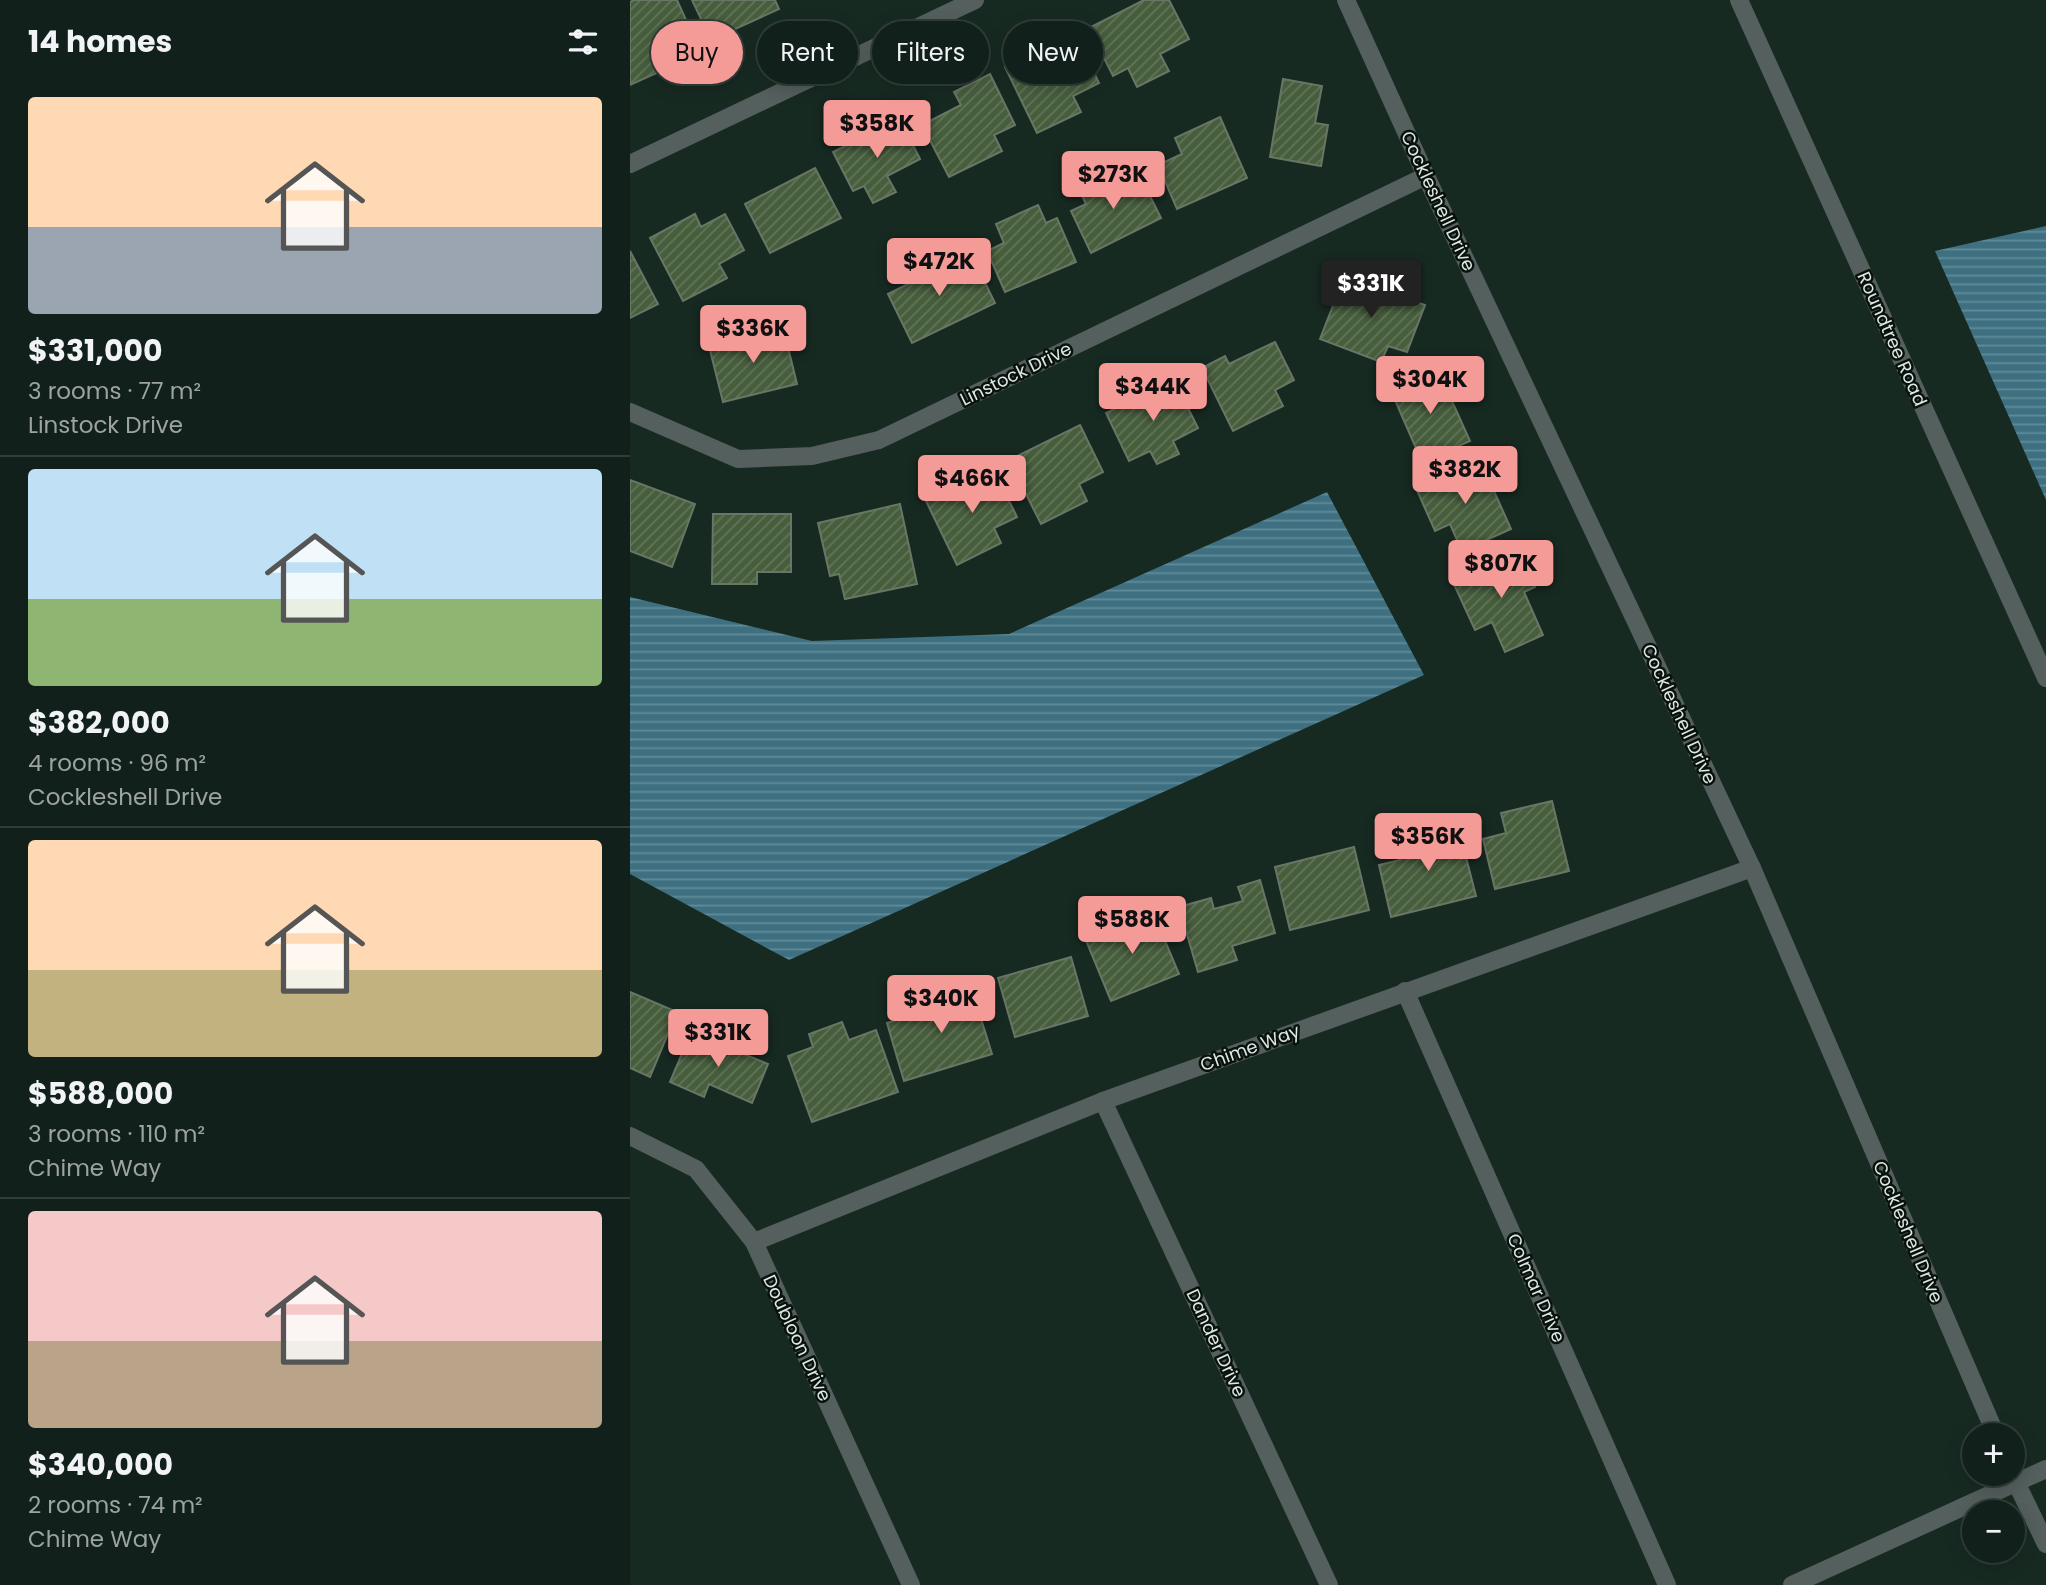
<!DOCTYPE html>
<html lang="en">
<head>
<meta charset="utf-8">
<style>
	:root { --surface:#11201a; --page:#1a2823; --text:#f1f3f6; --muted:#9ca3a2; --line:#303e39; --accent:#f59b97 }
	body { margin:0; font-family:Poppins,sans-serif; background:var(--page); color:var(--text); height:100vh; display:flex; flex-direction:column; font-size:26px; white-space:nowrap }
	* { box-sizing:border-box; margin:0 }
	p { font-size:23px; color:var(--muted) }
	.icon { flex:none; width:38px; height:38px; fill:none; stroke:currentColor; stroke-width:2; stroke-linecap:round; stroke-linejoin:round }
	.map { position:relative; flex:1; overflow:hidden }
	.details { display:flex; flex-direction:column; background:var(--surface); width:630px }
	.details>* { flex:none }
	.banner { position:absolute; left:21px; top:21px; width:665px; height:63px; display:flex; gap:14px }
	.buttons { position:absolute; left:1332px; top:1423px; display:grid; gap:14px }
	.buttons a { display:grid; place-items:center; width:63px; height:63px; border-radius:50%; background:var(--surface); box-shadow:0 4px 18px #0003,0 0 0 2px var(--line); font-size:35px }
	.price { position:absolute; translate:-50% -60px; padding:0 16px; border-radius:7px; background:var(--accent); color:#111; font-size:23px; line-height:46px; filter:drop-shadow(0 2px 4px #0008) }
	.price::after { content:''; position:absolute; left:50%; top:42px; width:21px; height:16px; margin-left:-10px; background:inherit; clip-path:polygon(0 0,100% 0,50% 100%) }
	.price.on { background:#222; color:#fff }
	ul { padding:0; list-style:none }
	li { display:grid; align-content:center; gap:14px; height:371px; padding:0 28px }
	li+li { border-top:2px solid var(--line) }
	li span { display:grid; place-items:center; height:217px; border-radius:7px; color:#555 }
	li>.icon { margin-inline-start:auto }
	span .icon { width:126px; height:126px; fill:#fffc; stroke-width:1 }
	li b { font-size:30px }
	h2 { display:flex; justify-content:space-between; align-items:center; height:84px; padding:0 28px; font-size:30px }
	.tag { padding:0 24px; border-radius:32px; background:var(--surface); box-shadow:0 4px 18px #0003,0 0 0 2px var(--line); font-size:24px; line-height:63px }
	.tag.on { background:var(--accent); color:#111 }
	main { display:flex; flex:1; min-height:0 }
	.map>svg:first-child { display:block }
	.water { fill:url(#water-rules) }
	.building { fill:url(#building-hatch); stroke:#6a7665; stroke-width:2 }
	.lines { fill:none; stroke-linecap:round; stroke-linejoin:round }
	.minor { stroke:#545f5e; stroke-width:18 }
	.labels { text-anchor:middle; stroke-width:5; stroke-linejoin:round; paint-order:stroke }
	.street-label { font-size:18px; fill:#dce8e2; stroke:#09110d }
</style>
</head>
<body>
<main>
<section class="details">
<h2>14 homes<svg class="icon" aria-label="filters" viewBox="0 0 24 24"><path d="M4 7h16M4 17h16"/><circle cx="9" cy="7" r="2"/><circle cx="15" cy="17" r="2"/></svg></h2>
<ul>
<li><span style="background:linear-gradient(#ffd9b3 60%,#9aa5b1 0)"><svg class="icon" aria-label="home" viewBox="0 0 24 24"><path d="M3 11l9-7 9 7M6 9v11h12V9"/></svg></span><div><b>$331,000</b><p>3 rooms · 77 m²</p><p>Linstock Drive</p></div></li>
<li><span style="background:linear-gradient(#bfe0f5 60%,#8fb573 0)"><svg class="icon" aria-label="home" viewBox="0 0 24 24"><path d="M3 11l9-7 9 7M6 9v11h12V9"/></svg></span><div><b>$382,000</b><p>4 rooms · 96 m²</p><p>Cockleshell Drive</p></div></li>
<li><span style="background:linear-gradient(#ffd9b3 60%,#c2b280 0)"><svg class="icon" aria-label="home" viewBox="0 0 24 24"><path d="M3 11l9-7 9 7M6 9v11h12V9"/></svg></span><div><b>$588,000</b><p>3 rooms · 110 m²</p><p>Chime Way</p></div></li>
<li><span style="background:linear-gradient(#f6c9c9 60%,#b9a48a 0)"><svg class="icon" aria-label="home" viewBox="0 0 24 24"><path d="M3 11l9-7 9 7M6 9v11h12V9"/></svg></span><div><b>$340,000</b><p>2 rooms · 74 m²</p><p>Chime Way</p></div></li>
</ul>
</section>
<div class="map">
<svg width="1416" height="1585" viewBox="0 0 1416 1585">
	<defs>
		<pattern id="water-rules" width="6" height="5" patternUnits="userSpaceOnUse" patternTransform="scale(1.75)"><rect width="6" height="5" fill="#3e7081"/><path d="M0 2.5h6" fill="none" stroke="#628b98"/></pattern>
		<pattern id="building-hatch" width="6" height="6" patternUnits="userSpaceOnUse" patternTransform="scale(1.75)"><rect width="6" height="6" fill="#475e3d"/><path d="M-1 1l2-2M0 6l6-6M5 7l2-2" fill="none" stroke="#617559"/></pattern>
	</defs>
	<rect width="100%" height="100%" fill="#172a22"/>
	<g class="water">
		<polygon points="1416,226 1416,500 1305,251"/>
		<polygon points="697,492 794,675 159,960 0,874 0,597 182,641 379,634"/>
	</g>
	<g class="building">
		<polygon points="4,0 47,0 71,53 0,85 0,2"/>
		<polygon points="62,0 145,0 149,9 81,40"/>
		<polygon points="514,0 539,0 559,39 530,54 539,71 507,87 498,68 483,76 459,28"/>
		<polygon points="445,33 469,83 443,96 451,112 407,133 375,67"/>
		<polygon points="360,74 385,125 364,135 372,151 319,177 292,125 331,105 324,92"/>
		<polygon points="653,79 692,86 685,123 698,125 691,166 640,157"/>
		<polygon points="590,117 617,178 547,209 528,165 552,154 545,138"/>
		<polygon points="270,119 290,159 257,176 266,192 243,203 234,186 223,191 203,152"/>
		<polygon points="185,168 211,218 140,253 115,204"/>
		<polygon points="484,172 491,187 511,178 531,218 461,253 441,211 456,204 449,189"/>
		<polygon points="408,205 416,223 427,218 446,262 375,292 357,251 374,243 366,224"/>
		<polygon points="65,214 71,227 95,214 114,250 89,264 97,278 53,301 20,238"/>
		<polygon points="0,251 28,304 0,318"/>
		<polygon points="296,258 306,278 344,260 365,303 282,343 258,294 280,283 273,269"/>
		<polygon points="715,275 795,305 777,352 758,346 751,362 690,339"/>
		<polygon points="153,327 167,384 93,402 79,346"/>
		<polygon points="645,342 664,380 645,390 653,406 603,431 572,368 595,356 599,364"/>
		<polygon points="808,370 840,441 792,462 761,391"/>
		<polygon points="544,380 568,428 543,441 549,454 527,464 520,451 499,461 476,413"/>
		<polygon points="450,425 473,472 449,484 457,501 411,524 379,460"/>
		<polygon points="850,460 881,529 832,551 820,524 805,531 786,488"/>
		<polygon points="363,468 387,517 364,528 371,543 327,565 296,501"/>
		<polygon points="0,480 65,504 42,567 0,551"/>
		<polygon points="270,504 287,584 215,599 209,574 200,576 188,523"/>
		<polygon points="83,514 161,514 161,572 127,572 127,584 82,584"/>
		<polygon points="889,551 905,587 894,592 913,635 875,652 862,622 845,630 822,580"/>
		<polygon points="922,801 939,871 865,889 853,839 876,833 871,813"/>
		<polygon points="828,826 846,896 761,917 749,865 770,860 765,841"/>
		<polygon points="724,847 739,910 660,930 645,867"/>
		<polygon points="630,880 645,933 602,946 607,960 568,972 549,907 581,898 584,909 613,901 608,887"/>
		<polygon points="522,910 549,974 481,1001 455,938"/>
		<polygon points="441,957 458,1016 385,1037 368,978"/>
		<polygon points="338,977 362,1054 274,1081 257,1023 322,1003 316,984"/>
		<polygon points="0,992 47,1012 20,1077 0,1068"/>
		<polygon points="212,1022 219,1040 246,1030 268,1092 182,1122 158,1056 183,1047 179,1034"/>
		<polygon points="61,1032 138,1064 122,1103 79,1084 74,1097 40,1082"/>
	</g>
	<g class="lines">
		<g class="minor">
			<polyline points="716,0 796,176 1122,868 1366,1435"/>
			<polyline points="1109,0 1416,678"/>
			<polyline points="0,164 345,0"/>
			<polyline points="0,412 108,459 182,456 249,440 796,176"/>
			<polyline points="775,991 1037,1585"/>
			<polyline points="473,1101 699,1585"/>
			<polyline points="0,1136 66,1169 124,1242 281,1585"/>
			<polyline points="124,1242 473,1101 1122,868"/>
			<polyline points="1382,1474 1416,1544"/>
			<polyline points="1162,1585 1416,1469"/>
		</g>
	</g>
	<g class="labels">
		<g class="street-label">
			<text transform="translate(808 201) rotate(65)" y="6">Cockleshell Drive</text>
			<text transform="translate(1262 339) rotate(66)" y="6">Roundtree Road</text>
			<text transform="translate(386 374) rotate(-26)" y="6">Linstock Drive</text>
			<text transform="translate(1049 714) rotate(65)" y="6">Cockleshell Drive</text>
			<text transform="translate(620 1048) rotate(-20)" y="6">Chime Way</text>
			<text transform="translate(1278 1232) rotate(67)" y="6">Cockleshell Drive</text>
			<text transform="translate(906 1288) rotate(66)" y="6">Colmar Drive</text>
			<text transform="translate(167 1338) rotate(65)" y="6">Doubloon Drive</text>
			<text transform="translate(586 1343) rotate(65)" y="6">Dander Drive</text>
		</g>
	</g>
</svg>
<div class="buttons">
<a>+</a>
<a>−</a>
</div>
<b class="price" style="left:247px;top:160px">$358K</b>
<b class="price" style="left:483px;top:211px">$273K</b>
<b class="price" style="left:309px;top:298px">$472K</b>
<b class="price on" style="left:741px;top:320px">$331K</b>
<b class="price" style="left:123px;top:365px">$336K</b>
<b class="price" style="left:800px;top:416px">$304K</b>
<b class="price" style="left:523px;top:423px">$344K</b>
<b class="price" style="left:835px;top:506px">$382K</b>
<b class="price" style="left:342px;top:515px">$466K</b>
<b class="price" style="left:871px;top:600px">$807K</b>
<b class="price" style="left:798px;top:873px">$356K</b>
<b class="price" style="left:502px;top:956px">$588K</b>
<b class="price" style="left:311px;top:1035px">$340K</b>
<b class="price" style="left:88px;top:1069px">$331K</b>
<div class="banner">
<a class="tag on">Buy</a>
<a class="tag">Rent</a>
<a class="tag">Filters</a>
<a class="tag">New</a>
</div>
</div>
</main>
</body>
</html>
